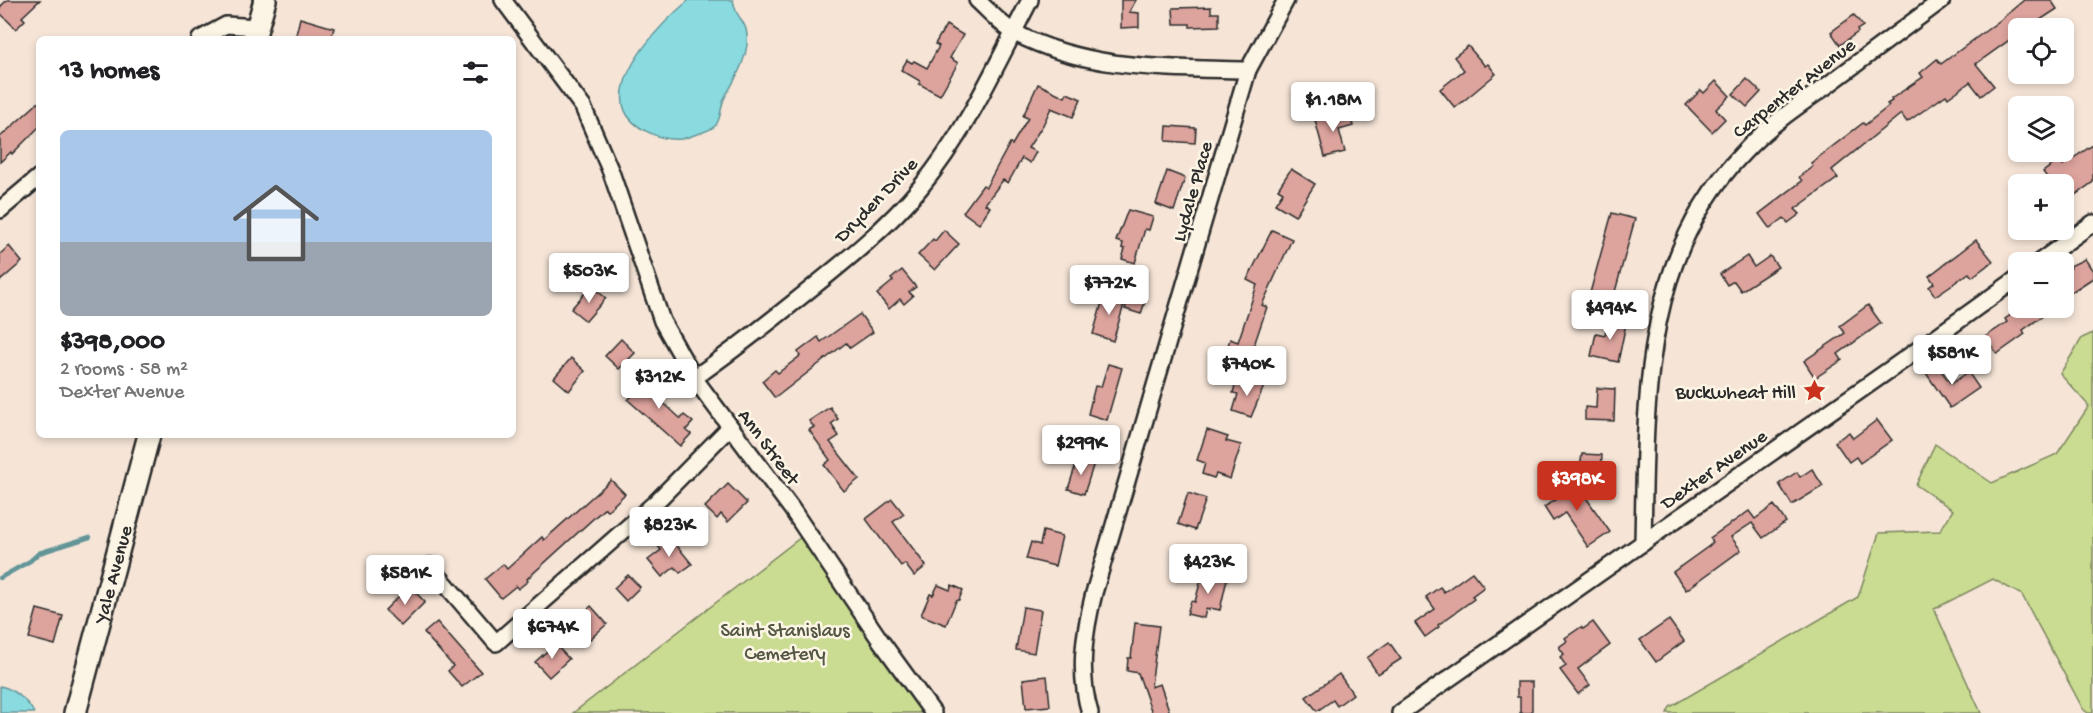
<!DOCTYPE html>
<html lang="en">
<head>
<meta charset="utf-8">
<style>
	:root { --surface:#fff; --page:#f6f6f6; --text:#202124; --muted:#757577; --line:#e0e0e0; --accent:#c8321e }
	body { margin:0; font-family:"Gochi Hand",sans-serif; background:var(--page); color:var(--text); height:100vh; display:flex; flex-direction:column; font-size:22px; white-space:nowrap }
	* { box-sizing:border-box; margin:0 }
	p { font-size:20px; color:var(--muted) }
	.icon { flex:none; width:33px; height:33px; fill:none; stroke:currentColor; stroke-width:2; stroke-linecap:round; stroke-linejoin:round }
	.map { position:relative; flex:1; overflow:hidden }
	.side { position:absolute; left:36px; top:36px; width:480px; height:402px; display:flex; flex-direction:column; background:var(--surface); border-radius:9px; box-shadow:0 3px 9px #0003 }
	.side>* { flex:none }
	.tools { position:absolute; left:2008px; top:18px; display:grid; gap:12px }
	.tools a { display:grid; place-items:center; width:66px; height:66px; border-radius:9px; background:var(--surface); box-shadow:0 3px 9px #0003; font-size:30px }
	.price { position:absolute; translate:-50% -51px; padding:0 14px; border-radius:6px; background:#fff; color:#222; font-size:20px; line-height:39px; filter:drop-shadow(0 2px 3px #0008) }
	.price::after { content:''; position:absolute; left:50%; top:36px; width:18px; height:14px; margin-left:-9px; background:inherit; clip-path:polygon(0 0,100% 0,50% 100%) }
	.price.current { background:var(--accent); color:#fff }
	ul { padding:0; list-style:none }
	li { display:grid; align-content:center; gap:12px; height:318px; padding:0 24px }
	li+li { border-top:2px solid var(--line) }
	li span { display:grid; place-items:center; height:186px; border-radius:9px; color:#555 }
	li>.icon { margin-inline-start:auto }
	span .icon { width:108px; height:108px; fill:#fffc; stroke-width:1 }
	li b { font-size:26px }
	h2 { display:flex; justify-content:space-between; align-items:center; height:72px; padding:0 24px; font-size:26px }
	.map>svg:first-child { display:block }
	.green { fill:#cadc91; stroke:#7a845e; stroke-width:1.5 }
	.water { fill:#8adbe0; stroke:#649598; stroke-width:1.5 }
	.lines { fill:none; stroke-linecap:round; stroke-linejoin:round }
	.stream { stroke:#649598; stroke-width:4.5 }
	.building { fill:#dda39d; stroke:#2b2b2b; stroke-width:1.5 }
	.minor-casing { stroke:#2b2b2b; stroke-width:20 }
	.secondary-casing { stroke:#2b2b2b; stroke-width:26 }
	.minor { stroke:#fcf5e5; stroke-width:15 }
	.secondary { stroke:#fcf5e5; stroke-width:21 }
	.labels { text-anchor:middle; stroke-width:5; stroke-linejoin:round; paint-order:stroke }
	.street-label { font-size:20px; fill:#2b2b2b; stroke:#fcf5e5 }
	.poi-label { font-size:20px; fill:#2b2b2b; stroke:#fcf5e5; text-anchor:end }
	.park-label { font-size:20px; fill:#535744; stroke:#fcf5e5 }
</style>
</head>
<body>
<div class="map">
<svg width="2093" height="713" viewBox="0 0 2093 713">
	<rect width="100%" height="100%" fill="#f6e5d7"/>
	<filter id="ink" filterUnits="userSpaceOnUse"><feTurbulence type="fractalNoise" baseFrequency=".0167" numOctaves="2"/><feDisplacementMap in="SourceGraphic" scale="12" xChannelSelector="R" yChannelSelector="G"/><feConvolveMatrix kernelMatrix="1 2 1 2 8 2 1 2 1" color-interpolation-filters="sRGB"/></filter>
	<g filter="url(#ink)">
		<g class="green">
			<polygon points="2093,333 2093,713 2088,713 2083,709 2022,595 1993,579 1934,609 1981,713 1667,713 1670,707 1858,597 1879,533 1940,531 1953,510 1916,485 1935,444 1992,483 2057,454 2089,406 2060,374 2082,338"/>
			<polygon points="801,537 927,713 573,713"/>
		</g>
		<g class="water">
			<path d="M689,0H733C734,4 735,9 737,13C740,19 744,22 746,29C752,51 736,78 725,97C720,105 722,119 715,126C711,130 703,132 698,134C693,135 687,138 681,139C660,141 627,127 623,104C617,68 664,21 689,0Z"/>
			<path d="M0,686C13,688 28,701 34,713H0Z"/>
		</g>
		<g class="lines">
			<polyline class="stream" points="0,578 30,561 39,553 90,537"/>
		</g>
		<g class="building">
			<polygon points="7,0 40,0 22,17 25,20 16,29 0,13 0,7"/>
			<polygon points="1121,0 1136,0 1129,12 1139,13 1139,27 1121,28"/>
			<polygon points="2024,0 2051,0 2057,9 2028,28 2019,28 2019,33 1976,64 1994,86 1981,96 1970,82 1948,98 1946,95 1907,122 1901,114 1832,170 1838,178 1795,209 1800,214 1788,223 1784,218 1770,229 1759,214 1802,181 1799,177 1813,166 1811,163 1863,123 1865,125 1889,106 1887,104 1892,101 1891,99 1923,77 1920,73 1937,59 1941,64 1999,21"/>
			<polygon points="1211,7 1211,13 1219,13 1219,26 1190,27 1190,24 1174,24 1173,8"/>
			<polygon points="1854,15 1863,26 1857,30 1858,32 1840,45 1831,32"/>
			<polygon points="300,18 334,28 331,39 295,39"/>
			<polygon points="946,25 963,35 950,58 958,63 940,95 919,84 920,81 901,70 907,60 912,63 914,61 927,68 939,46 935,44"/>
			<polygon points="1468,46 1485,66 1488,64 1496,74 1455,108 1440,89 1464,70 1454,57"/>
			<polygon points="1747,79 1761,92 1747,107 1733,94"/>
			<polygon points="1716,81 1730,96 1716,109 1725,119 1712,132 1686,105 1701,90 1704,93"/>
			<polygon points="1038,84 1065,97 1067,93 1081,99 1073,117 1051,108 1043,125 1028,148 1036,152 1030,163 1022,158 1008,183 1003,180 985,204 990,207 979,224 963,212 983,185 986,187 1010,143 1012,145 1028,118 1023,116"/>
			<polygon points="39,102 39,127 12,154 11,152 0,162 0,137"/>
			<polygon points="1350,113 1353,126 1339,130 1345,152 1325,157 1315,120"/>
			<polygon points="1167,126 1196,128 1195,143 1166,141"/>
			<polygon points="2093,145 2093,182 2064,203 2064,184 2052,184 2043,172 2059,160 2063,165"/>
			<polygon points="1291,169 1315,184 1295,216 1275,204 1283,192 1278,189"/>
			<polygon points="1167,171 1185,178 1174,211 1156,204"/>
			<polygon points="1128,210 1153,217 1149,230 1145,229 1135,263 1122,259 1125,249 1122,248 1123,243 1116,241"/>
			<polygon points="1612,213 1635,219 1613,299 1590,293"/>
			<polygon points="944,230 959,244 935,270 918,255 933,239 935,241"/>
			<polygon points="1272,230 1292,239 1262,305 1267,307 1249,360 1226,352 1230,339 1238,342 1257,285 1247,280"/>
			<polygon points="1976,240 1993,261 1972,277 1969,273 1935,296 1929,287 1934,283 1929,276"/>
			<polygon points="9,246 22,262 0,281 0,254"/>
			<polygon points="1747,256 1754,267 1770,256 1778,267 1741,291 1734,281 1727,285 1720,274"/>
			<polygon points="2085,259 2093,271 2093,278 2064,297 2064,273 2071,268 2070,266"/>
			<polygon points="902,270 916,287 909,292 913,296 904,304 900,299 889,309 877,294 893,281 891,279"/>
			<polygon points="591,286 606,298 586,321 571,309"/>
			<polygon points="1105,292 1126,298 1113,341 1093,334"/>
			<polygon points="1130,293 1146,298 1141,314 1125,309"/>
			<polygon points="1868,305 1881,323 1838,354 1842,360 1815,378 1804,361 1845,333 1840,326"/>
			<polygon points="2021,308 2054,308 2023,330 2025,334 1997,354 1985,337 2007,322 2005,319"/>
			<polygon points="860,314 873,332 850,348 846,343 775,398 762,381 775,370 778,373 800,356 798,352 818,337 821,342"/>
			<polygon points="1613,316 1627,319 1618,362 1591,356 1596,333 1605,335 1606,329 1610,330"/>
			<polygon points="621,339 635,353 619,369 605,356"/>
			<polygon points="571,358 585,371 569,391 554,378"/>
			<polygon points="1108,364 1122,368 1107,420 1088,414 1095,386 1101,387"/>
			<polygon points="1938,366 1951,384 1968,372 1979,388 1950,408 1926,373"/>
			<polygon points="638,376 644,381 648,377 662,389 656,396 681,419 684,415 693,422 686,430 691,434 680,446 628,400 635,393 628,387"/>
			<polygon points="1237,378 1264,386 1251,417 1233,411 1238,394 1233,393"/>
			<polygon points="1597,388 1615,389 1614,421 1585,420 1585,407 1596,408"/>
			<polygon points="830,407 838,419 831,424 839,436 830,442 859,479 844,491 824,465 830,460 809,430 814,427 809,421"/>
			<polygon points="1877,420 1892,440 1860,463 1856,457 1849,462 1835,442 1849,432 1853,438"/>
			<polygon points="1207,430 1228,437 1226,441 1241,445 1230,479 1216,474 1214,478 1202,474 1205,463 1197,460"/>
			<polygon points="1582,454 1602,455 1600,485 1578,483"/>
			<polygon points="1078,458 1094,463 1084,494 1068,489"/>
			<polygon points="1812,469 1823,486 1792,505 1779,484 1797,472 1800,477"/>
			<polygon points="1564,477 1578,497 1578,486 1610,532 1588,547 1565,513 1553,521 1544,507 1558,498 1550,487"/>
			<polygon points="611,480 625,494 607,511 605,508 527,579 528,581 518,589 516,586 501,598 485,579 503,564 507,569 542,537 544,540"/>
			<polygon points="728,484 747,503 728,522 721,514 717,519 705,507"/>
			<polygon points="1188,493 1206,499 1195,530 1178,524"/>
			<polygon points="892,499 904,514 893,522 926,566 914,576 905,564 901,566 866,519"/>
			<polygon points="1774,505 1786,522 1763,538 1752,523 1731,537 1741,550 1686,590 1673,572 1709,546 1713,542 1710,538 1749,511 1755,519"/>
			<polygon points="1043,531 1062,536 1055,566 1026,559 1031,542 1040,545"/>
			<polygon points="669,536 692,564 680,573 675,567 662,577 648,560 661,550 658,546"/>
			<polygon points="1203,572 1227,579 1220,610 1210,608 1209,610 1206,609 1204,618 1187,614 1191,601 1195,602"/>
			<polygon points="1472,572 1484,587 1472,596 1474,599 1438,625 1439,627 1425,637 1415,623 1435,609 1426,597 1440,587 1444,592"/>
			<polygon points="628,575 640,587 626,601 614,588"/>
			<polygon points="938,585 950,590 952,585 963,590 959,600 956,601 946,625 921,615 930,594 933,595"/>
			<polygon points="409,586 425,602 401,626 385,610"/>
			<polygon points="591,606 607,624 589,640 573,623"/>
			<polygon points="1023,607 1041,610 1034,653 1016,650"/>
			<polygon points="37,609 63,616 55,645 29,638"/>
			<polygon points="1669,620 1684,641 1656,662 1640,640"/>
			<polygon points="437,622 481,672 462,687 448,671 453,666 424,633"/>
			<polygon points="1593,622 1610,645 1578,669 1590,685 1578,694 1560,670 1566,666 1560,657 1564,654 1559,647 1567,641 1565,638 1581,627 1583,629"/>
			<polygon points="1135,623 1159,626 1151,687 1160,684 1170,713 1152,713 1138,673 1127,671 1128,658 1131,658"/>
			<polygon points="1389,642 1401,659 1378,674 1367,658"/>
			<polygon points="555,644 569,659 549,677 535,662"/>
			<polygon points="1339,674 1353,694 1337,706 1333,700 1317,711 1306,697"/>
			<polygon points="1047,676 1050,706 1026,708 1023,679"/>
			<polygon points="1517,682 1532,682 1532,713 1520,713 1520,697 1517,697"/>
		</g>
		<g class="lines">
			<defs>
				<g id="minor">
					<polyline points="503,0 583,107 611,172 662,321 694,378 791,508 880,640 933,713"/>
					<path d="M977,0C988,10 1001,25 1015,33C1089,71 1167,68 1248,70"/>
					<polyline points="200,39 226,25 257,27"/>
					<polyline points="0,210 39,177"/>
					<polyline points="2039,262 2093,223"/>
					<path d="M694,378C731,352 767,324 803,295C844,262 886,229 920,188C967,131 996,65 1030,0"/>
					<path d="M1643,543C1646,405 1640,260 1743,153C1767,127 1796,107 1825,87C1864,58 1903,29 1942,0"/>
					<polyline points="430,566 496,643 655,503 729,428"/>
					<path d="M1090,713C1078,673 1084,633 1094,593L1248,70L1286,0"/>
					<polyline points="1400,713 1915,352 2019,277"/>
				</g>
				<g id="secondary">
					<polyline points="254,39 265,0"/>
					<path id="s1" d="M75,713L149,435"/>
				</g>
			</defs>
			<use href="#minor" class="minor-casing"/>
			<use href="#secondary" class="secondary-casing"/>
			<use href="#minor" class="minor"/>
			<use href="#secondary" class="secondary"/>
		</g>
	</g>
	<defs>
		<symbol id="sight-bare" viewBox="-9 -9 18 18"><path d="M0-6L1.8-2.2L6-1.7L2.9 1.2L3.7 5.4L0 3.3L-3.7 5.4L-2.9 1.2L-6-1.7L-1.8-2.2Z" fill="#c8321e" stroke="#fcf5e5" stroke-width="2.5" paint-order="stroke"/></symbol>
	</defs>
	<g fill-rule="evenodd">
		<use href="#sight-bare" x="1798" y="374" width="33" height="33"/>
	</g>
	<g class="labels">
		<g class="street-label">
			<text transform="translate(1793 87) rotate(-38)" y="7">Carpenter Avenue</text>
			<text transform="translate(1191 191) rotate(-74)" y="7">Lydale Place</text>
			<text transform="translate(875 199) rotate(-46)" y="7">Dryden Drive</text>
			<text transform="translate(770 446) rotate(53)" y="7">Ann Street</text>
			<text transform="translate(1713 468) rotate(-35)" y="7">Dexter Avenue</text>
			<text dy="7" stroke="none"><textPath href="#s1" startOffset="144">Yale Avenue</textPath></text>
		</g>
		<g class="poi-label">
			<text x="1796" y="398">Buckwheat Hill</text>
		</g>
		<g class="park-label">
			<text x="785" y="636">Saint Stanislaus<tspan x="785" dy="23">Cemetery</tspan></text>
		</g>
	</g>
</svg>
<div class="tools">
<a><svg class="icon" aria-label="locate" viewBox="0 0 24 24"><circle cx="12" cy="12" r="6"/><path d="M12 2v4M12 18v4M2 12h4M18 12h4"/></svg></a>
<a><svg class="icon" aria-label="layers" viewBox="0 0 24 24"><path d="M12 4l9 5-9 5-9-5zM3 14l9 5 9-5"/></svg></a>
<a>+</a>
<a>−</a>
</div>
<b class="price" style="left:1333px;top:133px">$1.18M</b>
<b class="price" style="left:589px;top:304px">$503K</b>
<b class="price" style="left:1109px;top:316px">$772K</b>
<b class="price" style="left:1610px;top:341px">$494K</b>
<b class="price" style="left:1952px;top:386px">$581K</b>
<b class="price" style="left:1247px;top:397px">$740K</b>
<b class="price" style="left:659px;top:410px">$312K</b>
<b class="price" style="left:1081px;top:476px">$299K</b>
<b class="price current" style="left:1577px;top:512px">$398K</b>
<b class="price" style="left:669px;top:558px">$823K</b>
<b class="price" style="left:1208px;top:595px">$423K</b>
<b class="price" style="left:405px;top:606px">$581K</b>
<b class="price" style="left:552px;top:660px">$674K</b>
<section class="side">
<h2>13 homes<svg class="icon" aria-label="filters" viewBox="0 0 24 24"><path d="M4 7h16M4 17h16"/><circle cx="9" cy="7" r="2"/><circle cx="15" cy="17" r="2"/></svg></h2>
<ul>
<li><span style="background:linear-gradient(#a9c7e8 60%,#9aa5b1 0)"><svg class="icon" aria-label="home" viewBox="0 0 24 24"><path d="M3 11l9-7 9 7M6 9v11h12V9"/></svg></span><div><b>$398,000</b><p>2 rooms · 58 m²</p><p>Dexter Avenue</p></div></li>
</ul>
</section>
</div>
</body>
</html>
